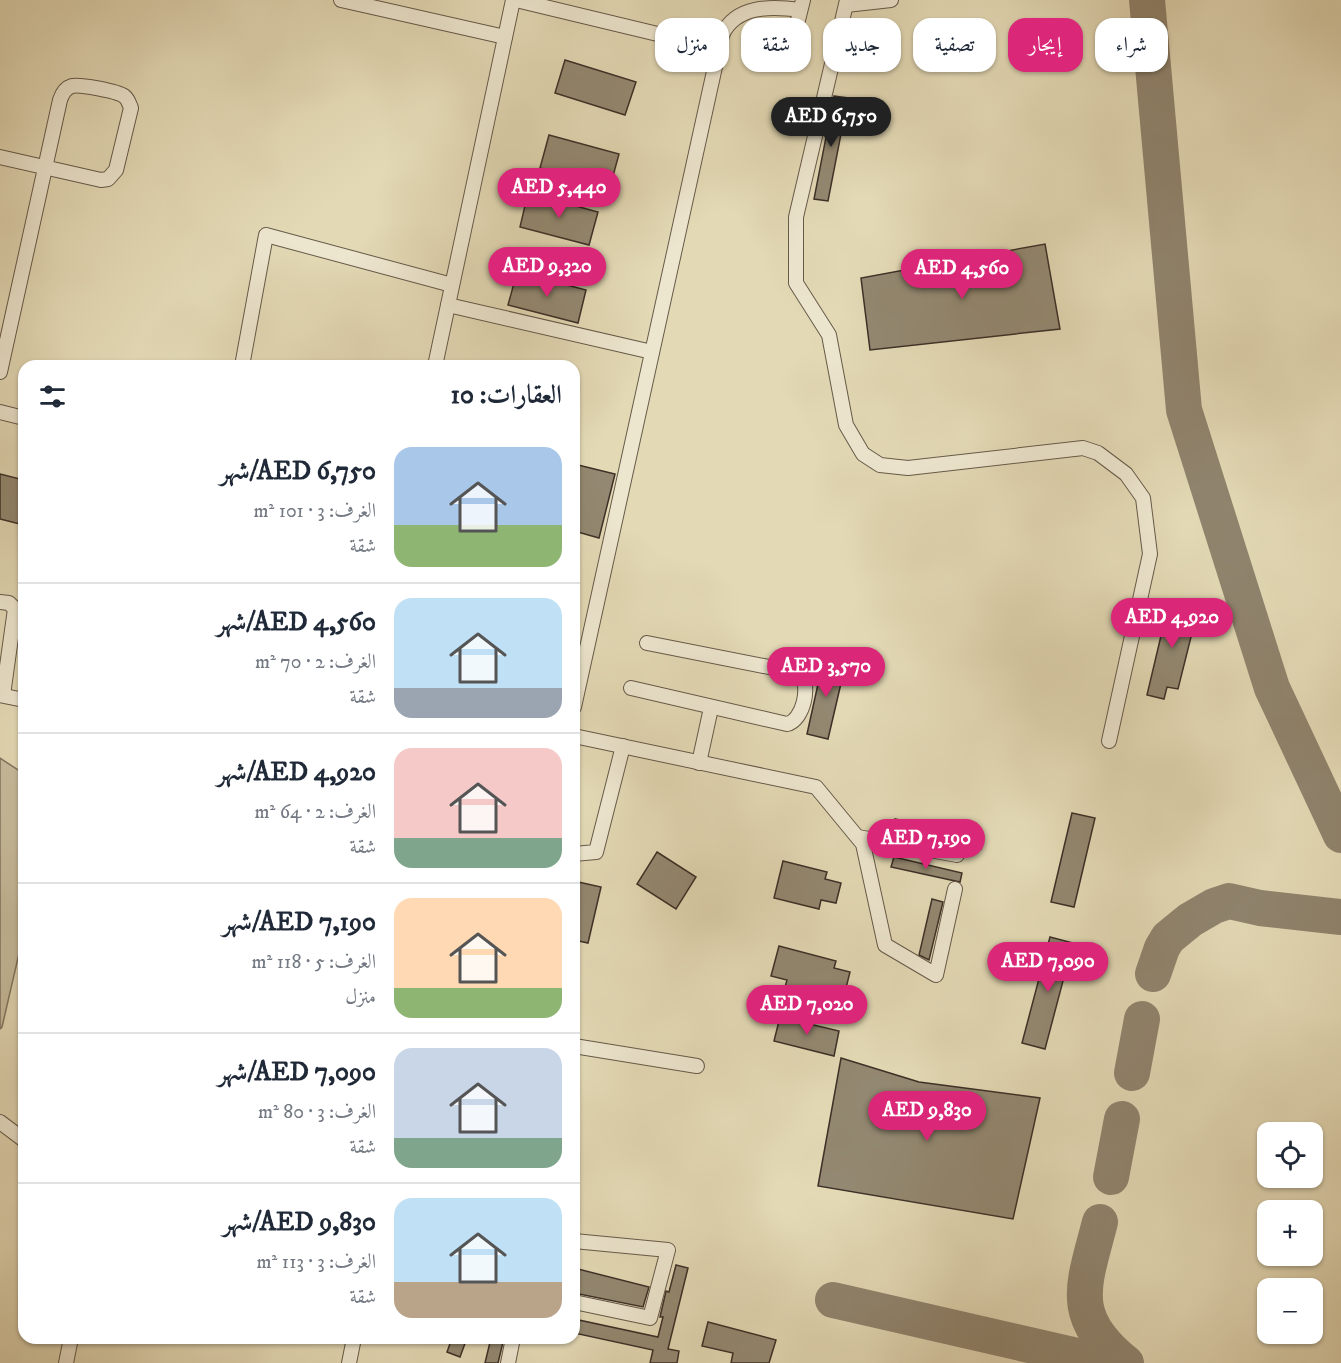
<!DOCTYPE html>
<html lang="ar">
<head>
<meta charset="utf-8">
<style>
	:root { --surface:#fff; --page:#f2f2f3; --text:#1f2937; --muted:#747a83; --line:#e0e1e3; --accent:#db2777 }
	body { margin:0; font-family:"IM FELL DW Pica",Amiri,serif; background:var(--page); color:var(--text); direction:rtl; height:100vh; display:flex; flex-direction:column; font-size:22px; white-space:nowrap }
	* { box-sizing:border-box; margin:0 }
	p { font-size:20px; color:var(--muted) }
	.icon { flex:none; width:33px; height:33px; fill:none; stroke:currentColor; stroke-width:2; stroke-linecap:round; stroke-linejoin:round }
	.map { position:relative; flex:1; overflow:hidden; direction:ltr }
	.side { position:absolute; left:18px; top:360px; width:562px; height:984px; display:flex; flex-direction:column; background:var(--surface); border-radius:18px; box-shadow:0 2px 4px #0004; direction:rtl }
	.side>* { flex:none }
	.banner { position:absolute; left:598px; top:18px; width:570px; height:54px; direction:rtl; display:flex; gap:12px }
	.tools { position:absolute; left:1257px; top:1122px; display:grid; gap:12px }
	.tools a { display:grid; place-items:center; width:66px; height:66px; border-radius:12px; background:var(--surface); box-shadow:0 2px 4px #0004; font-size:30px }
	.price { position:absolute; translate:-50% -51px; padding:0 14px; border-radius:21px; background:var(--accent); color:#fff; font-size:20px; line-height:39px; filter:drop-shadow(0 2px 3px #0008) }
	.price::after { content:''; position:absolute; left:50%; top:36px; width:18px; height:14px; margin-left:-9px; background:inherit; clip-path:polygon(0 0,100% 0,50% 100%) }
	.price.on { background:#222; color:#fff }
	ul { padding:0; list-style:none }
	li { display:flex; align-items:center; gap:18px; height:150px; padding:0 18px }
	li+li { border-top:2px solid var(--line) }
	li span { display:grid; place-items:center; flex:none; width:168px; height:120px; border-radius:18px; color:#555 }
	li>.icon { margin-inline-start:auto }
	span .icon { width:72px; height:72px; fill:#fffc; stroke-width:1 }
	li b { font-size:26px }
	h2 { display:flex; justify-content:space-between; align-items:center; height:72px; padding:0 18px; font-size:26px }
	.tag { padding:0 21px; border-radius:18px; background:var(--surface); box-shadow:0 2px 4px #0004; font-size:21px; line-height:54px }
	.tag.on { background:var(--accent); color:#fff }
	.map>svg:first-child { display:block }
	.green { fill:#c7bc9d; stroke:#827662; stroke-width:1.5 }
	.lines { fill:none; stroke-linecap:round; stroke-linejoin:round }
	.taxiway { stroke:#90846e; stroke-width:36 }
	.building { fill:#938871; stroke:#3c3027; stroke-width:1.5 }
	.minor-casing { stroke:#665a4a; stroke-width:16 }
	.minor { stroke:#ede6cf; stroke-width:14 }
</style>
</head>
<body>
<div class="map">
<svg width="1341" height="1363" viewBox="0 0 1341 1363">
	<rect width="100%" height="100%" fill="#e3d9b5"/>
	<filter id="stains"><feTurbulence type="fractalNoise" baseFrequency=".00333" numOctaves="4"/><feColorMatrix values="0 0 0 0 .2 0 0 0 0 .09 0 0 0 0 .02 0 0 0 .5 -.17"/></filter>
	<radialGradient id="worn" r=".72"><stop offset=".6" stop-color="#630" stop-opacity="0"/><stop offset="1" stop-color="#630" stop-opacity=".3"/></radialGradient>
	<polygon class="green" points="0,758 24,774 24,932 2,1027 0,1029"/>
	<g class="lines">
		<g class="taxiway">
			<polyline points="1147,0 1184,410 1272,688 1341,835"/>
			<polyline points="1153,974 1162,948 1168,938 1190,920 1214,906 1229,901 1260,908 1341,917"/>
			<polyline points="1132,1073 1142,1019"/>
			<polyline points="1111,1177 1122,1119"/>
			<path d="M1100,1222C1084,1285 1067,1316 1126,1363"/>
			<polyline points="833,1300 1108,1363"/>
		</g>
	</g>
	<g class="building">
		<polygon points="565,60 636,82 625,115 555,93"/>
		<polygon points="834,96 848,98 828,201 814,199"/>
		<polygon points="549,135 619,154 610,187 540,168"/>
		<polygon points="528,193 598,212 589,245 520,227"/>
		<polygon points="1045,244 1060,329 870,350 861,278"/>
		<polygon points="517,272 586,290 578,323 508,305"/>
		<polygon points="574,464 615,474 599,538 574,531"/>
		<polygon points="0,474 24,480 24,525 0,519"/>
		<polygon points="1169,602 1198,609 1178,689 1167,687 1164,699 1147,695"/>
		<polygon points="824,657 846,662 828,739 807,734"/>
		<polygon points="1072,813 1095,818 1074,907 1051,902"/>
		<polygon points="895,819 983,838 981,849 893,830"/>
		<polygon points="657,852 696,877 676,909 637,884"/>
		<polygon points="894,857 962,873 960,882 891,867"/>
		<polygon points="783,861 827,872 825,879 841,883 836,903 821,900 819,909 774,898"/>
		<polygon points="574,881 601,887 588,943 574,940"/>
		<polygon points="932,899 943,902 929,960 919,955"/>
		<polygon points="1050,937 1073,943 1045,1049 1022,1043"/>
		<polygon points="779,946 836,961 834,968 850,972 845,992 831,988 829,998 785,987 787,980 771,976"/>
		<polygon points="780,1017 839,1031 834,1056 774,1041"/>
		<polygon points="841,1058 919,1082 1040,1098 1013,1219 818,1186"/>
		<polygon points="676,1265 688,1268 668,1349 679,1351 677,1363 650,1363 653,1350 574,1333 574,1319 658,1337 663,1317 660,1317 666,1291 669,1292"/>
		<polygon points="574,1268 649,1287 643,1307 574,1293"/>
		<polygon points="708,1322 776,1340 769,1363 731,1363 733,1353 702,1346"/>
		<polygon points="452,1338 467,1338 460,1357 447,1352"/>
		<polygon points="491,1338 504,1338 498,1363 485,1363"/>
	</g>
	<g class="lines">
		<defs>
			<g id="minor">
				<polyline points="341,0 505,37"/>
				<polyline points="516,0 720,49"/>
				<polyline points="847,0 796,217 796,283 829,335 846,425 863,454 880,465 908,468 1083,448 1098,453 1126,474 1143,498 1150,554 1109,741"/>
				<polyline points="846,5 891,0"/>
				<polyline points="797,24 803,0"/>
				<path d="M0,157L101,180L108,179L116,170L131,108C129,103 128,99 124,96C117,91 79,84 72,86C65,88 62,94 60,100L0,372"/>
				<polyline points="448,305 652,352"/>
				<polyline points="242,366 266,235 452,285"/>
				<polyline points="435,366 513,0"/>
				<polyline points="0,412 24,418"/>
				<polyline points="0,602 9,603 15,609 3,695"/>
				<path d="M631,688L787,724C803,721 812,684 799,673L647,643"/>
				<polyline points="0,695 24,700"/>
				<path d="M574,707L722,35C736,5 771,6 800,10"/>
				<polyline points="574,736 816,787 863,844 885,945 936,975 955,889"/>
				<polyline points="699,763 711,708"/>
				<polyline points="858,837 957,855"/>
				<polyline points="574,854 596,852 623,746"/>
				<polyline points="574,1046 697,1066"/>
				<polyline points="0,1122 24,1140"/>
				<polyline points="574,1241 668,1250 650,1318 574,1302"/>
				<polyline points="66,1363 71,1338"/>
				<polyline points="349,1363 354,1338"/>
				<polyline points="508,1363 513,1338"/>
			</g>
		</defs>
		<use href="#minor" class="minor-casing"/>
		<use href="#minor" class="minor"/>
	</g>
	<rect width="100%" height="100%" filter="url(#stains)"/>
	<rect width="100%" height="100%" fill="url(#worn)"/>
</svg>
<div class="tools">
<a><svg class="icon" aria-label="locate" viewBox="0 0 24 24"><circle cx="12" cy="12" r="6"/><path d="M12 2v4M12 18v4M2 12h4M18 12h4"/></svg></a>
<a>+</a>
<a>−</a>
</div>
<b class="price on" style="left:831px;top:148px">AED 6,750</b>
<b class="price" style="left:559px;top:219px">AED 5,440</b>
<b class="price" style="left:547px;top:298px">AED 9,320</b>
<b class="price" style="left:962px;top:300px">AED 4,560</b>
<b class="price" style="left:1172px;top:649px">AED 4,920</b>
<b class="price" style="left:826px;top:698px">AED 3,570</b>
<b class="price" style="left:926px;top:870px">AED 7,190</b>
<b class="price" style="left:1048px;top:993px">AED 7,090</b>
<b class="price" style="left:807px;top:1036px">AED 7,020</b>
<b class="price" style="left:927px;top:1142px">AED 9,830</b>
<div class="banner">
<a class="tag">شراء</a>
<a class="tag on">إيجار</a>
<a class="tag">تصفية</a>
<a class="tag">جديد</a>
<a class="tag">شقة</a>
<a class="tag">منزل</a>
</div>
<section class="side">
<h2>العقارات: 10<svg class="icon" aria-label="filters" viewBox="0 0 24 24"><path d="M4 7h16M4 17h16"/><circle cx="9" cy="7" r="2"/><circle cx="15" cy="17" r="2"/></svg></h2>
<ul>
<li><span style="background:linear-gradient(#a9c7e8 65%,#8fb573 0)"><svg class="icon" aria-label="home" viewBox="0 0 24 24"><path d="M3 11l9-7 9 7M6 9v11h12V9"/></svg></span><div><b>AED 6,750/شهر</b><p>الغرف: 3 · 101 m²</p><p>شقة</p></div></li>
<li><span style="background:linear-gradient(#bfe0f5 75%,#9aa5b1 0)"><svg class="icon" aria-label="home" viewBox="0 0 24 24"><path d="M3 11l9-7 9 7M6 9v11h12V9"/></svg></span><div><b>AED 4,560/شهر</b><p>الغرف: 2 · 70 m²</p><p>شقة</p></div></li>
<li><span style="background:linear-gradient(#f6c9c9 75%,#7fa58c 0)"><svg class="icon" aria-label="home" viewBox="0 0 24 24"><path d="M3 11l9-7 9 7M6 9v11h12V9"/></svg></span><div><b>AED 4,920/شهر</b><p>الغرف: 2 · 64 m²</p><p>شقة</p></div></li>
<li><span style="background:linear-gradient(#ffd9b3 75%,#8fb573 0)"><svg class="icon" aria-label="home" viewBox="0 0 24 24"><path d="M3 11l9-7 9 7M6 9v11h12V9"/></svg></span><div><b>AED 7,190/شهر</b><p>الغرف: 5 · 118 m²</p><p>منزل</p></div></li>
<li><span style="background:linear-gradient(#c9d6e8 75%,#7fa58c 0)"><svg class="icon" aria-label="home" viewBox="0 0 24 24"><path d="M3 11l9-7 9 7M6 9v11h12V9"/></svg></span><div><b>AED 7,090/شهر</b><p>الغرف: 3 · 80 m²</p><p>شقة</p></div></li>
<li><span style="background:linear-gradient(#bfe0f5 70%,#b9a48a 0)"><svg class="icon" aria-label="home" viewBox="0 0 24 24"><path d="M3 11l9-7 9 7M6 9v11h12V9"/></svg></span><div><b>AED 9,830/شهر</b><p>الغرف: 3 · 113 m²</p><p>شقة</p></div></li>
</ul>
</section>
</div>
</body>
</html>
